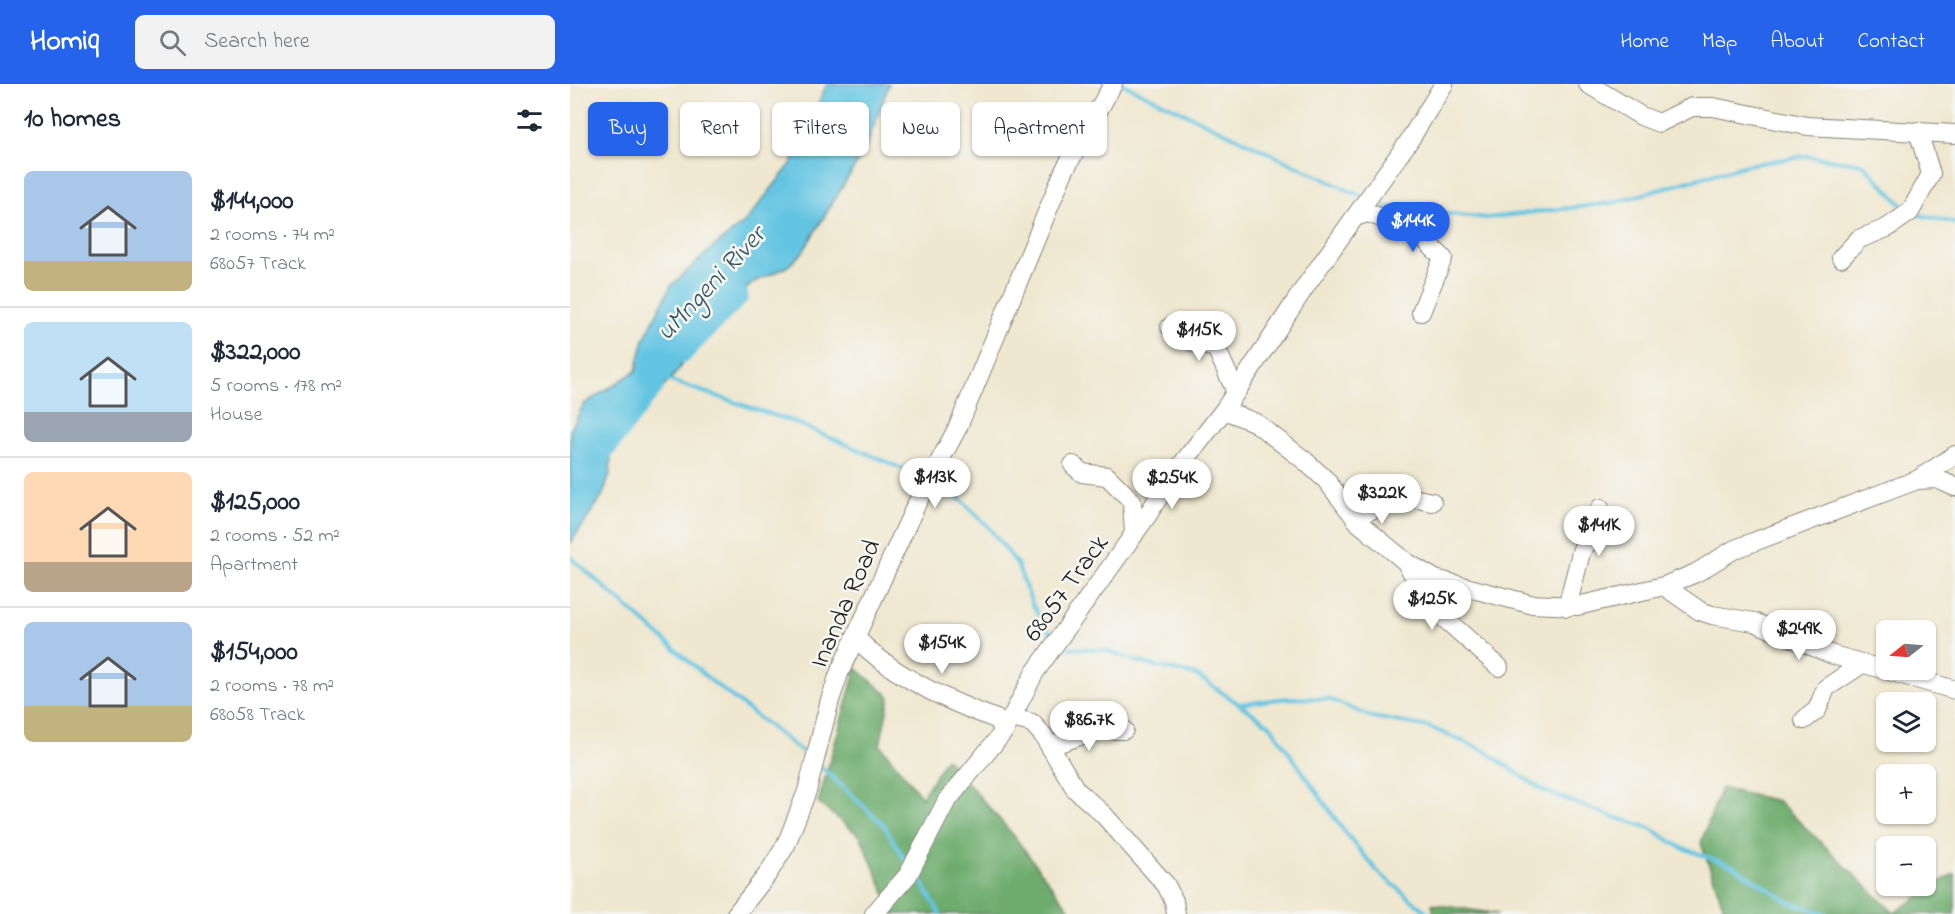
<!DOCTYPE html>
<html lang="en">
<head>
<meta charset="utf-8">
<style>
	:root { --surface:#fff; --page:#f2f2f3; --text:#1f2937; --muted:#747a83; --line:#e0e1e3; --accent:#2563eb }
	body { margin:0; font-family:"Indie Flower",sans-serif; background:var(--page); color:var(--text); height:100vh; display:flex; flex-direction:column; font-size:22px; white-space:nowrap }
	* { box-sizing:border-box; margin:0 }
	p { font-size:20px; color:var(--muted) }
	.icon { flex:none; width:33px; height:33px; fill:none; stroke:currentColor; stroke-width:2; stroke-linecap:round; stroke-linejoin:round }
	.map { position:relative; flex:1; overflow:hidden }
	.details { display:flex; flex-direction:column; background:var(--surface); width:570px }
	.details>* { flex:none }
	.hud { position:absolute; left:18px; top:18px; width:570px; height:54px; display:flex; gap:12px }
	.needle { width:39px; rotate:253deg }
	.buttons { position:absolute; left:1306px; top:536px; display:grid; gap:12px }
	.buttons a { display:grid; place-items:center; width:60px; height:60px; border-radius:9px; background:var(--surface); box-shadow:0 2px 4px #0004; font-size:30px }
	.price { position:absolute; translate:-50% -51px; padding:0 14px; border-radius:21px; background:#fff; color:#222; font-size:20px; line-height:39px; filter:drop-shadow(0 2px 3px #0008) }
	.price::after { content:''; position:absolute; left:50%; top:36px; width:18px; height:14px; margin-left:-9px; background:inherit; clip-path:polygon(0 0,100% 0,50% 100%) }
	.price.active { background:var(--accent); color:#fff }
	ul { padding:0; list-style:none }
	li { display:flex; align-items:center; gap:18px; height:150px; padding:0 24px }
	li+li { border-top:2px solid var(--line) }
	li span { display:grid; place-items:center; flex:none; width:168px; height:120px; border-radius:9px; color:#555 }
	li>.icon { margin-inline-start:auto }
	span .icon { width:72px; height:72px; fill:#fffc; stroke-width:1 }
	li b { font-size:26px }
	h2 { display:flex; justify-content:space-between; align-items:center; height:72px; padding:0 24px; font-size:26px }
	.pill { padding:0 21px; border-radius:9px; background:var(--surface); box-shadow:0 2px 4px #0004; font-size:21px; line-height:54px }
	.pill.active { background:var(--accent); color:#fff }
	header { display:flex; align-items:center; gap:36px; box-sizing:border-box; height:84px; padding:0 30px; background:var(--accent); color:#fff }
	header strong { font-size:28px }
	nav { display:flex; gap:33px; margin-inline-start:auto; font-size:21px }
	.search { width:420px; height:54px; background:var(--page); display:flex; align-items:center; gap:15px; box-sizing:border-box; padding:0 21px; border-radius:9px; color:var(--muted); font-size:22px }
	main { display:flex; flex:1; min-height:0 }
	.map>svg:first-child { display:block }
	.forest { fill:#6dac6d; stroke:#446444; stroke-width:1.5 }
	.water { fill:#64c5e2; stroke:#40707f; stroke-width:1.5 }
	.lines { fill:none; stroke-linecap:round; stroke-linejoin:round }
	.stream { stroke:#64c5e2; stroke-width:4 }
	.river { stroke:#64c5e2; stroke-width:21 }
	.minor-casing { stroke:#868276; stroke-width:20 }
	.minor { stroke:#fff; stroke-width:18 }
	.labels { text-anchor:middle; stroke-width:5; stroke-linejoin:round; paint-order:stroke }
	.street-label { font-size:26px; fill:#1c1c1c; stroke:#f6f6f2 }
	.water-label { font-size:27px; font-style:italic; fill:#355761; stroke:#f6f6f2 }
</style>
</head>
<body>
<header>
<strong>Homiq</strong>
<div class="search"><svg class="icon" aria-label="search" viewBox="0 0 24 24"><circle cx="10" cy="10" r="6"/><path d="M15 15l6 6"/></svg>Search here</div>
<nav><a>Home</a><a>Map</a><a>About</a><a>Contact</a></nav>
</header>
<main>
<section class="details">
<h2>10 homes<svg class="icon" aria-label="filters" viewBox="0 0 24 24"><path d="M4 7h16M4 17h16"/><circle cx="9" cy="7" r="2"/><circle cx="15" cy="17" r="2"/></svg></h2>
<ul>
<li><span style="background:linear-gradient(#a9c7e8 75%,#c2b280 0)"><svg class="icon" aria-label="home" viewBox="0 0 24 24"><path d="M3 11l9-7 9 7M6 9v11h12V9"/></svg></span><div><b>$144,000</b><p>2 rooms · 74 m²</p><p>68057 Track</p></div></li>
<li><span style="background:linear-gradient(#bfe0f5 75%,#9aa5b1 0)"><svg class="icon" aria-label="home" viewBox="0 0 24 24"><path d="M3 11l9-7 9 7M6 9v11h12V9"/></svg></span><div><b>$322,000</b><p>5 rooms · 178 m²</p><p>House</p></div></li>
<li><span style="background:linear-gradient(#ffd9b3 75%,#b9a48a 0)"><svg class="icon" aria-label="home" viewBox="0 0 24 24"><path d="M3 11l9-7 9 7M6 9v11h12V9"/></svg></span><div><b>$125,000</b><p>2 rooms · 52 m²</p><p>Apartment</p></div></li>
<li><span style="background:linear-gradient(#a9c7e8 70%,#c2b280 0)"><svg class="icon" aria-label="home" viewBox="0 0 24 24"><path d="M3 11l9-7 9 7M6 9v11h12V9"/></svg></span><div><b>$154,000</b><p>2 rooms · 78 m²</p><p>68058 Track</p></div></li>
</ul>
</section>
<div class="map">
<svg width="1385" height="830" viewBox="0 0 1385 830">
	<rect width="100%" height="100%" fill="#f6f6f2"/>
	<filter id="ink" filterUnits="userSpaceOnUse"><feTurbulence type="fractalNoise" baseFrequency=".0167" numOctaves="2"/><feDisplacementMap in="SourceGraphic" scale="12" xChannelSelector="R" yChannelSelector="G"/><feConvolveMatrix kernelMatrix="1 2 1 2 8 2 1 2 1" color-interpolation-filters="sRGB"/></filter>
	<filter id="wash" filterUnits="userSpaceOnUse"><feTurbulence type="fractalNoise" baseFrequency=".008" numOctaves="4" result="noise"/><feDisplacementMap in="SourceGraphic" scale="24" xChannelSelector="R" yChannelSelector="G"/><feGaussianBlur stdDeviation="1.35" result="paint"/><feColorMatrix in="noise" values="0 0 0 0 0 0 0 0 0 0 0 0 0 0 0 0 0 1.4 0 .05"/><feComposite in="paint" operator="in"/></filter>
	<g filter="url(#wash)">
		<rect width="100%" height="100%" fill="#efe7cf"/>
		<g class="forest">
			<polygon points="286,584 320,613 310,661 352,713 376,674 444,752 503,830 324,830 290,752 248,719"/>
			<polygon points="1151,704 1208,717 1324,829 1378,793 1385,790 1385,830 1160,830 1155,827 1131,759"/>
			<polygon points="862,820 928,830 864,830"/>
		</g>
		<polygon class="water" points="257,0 319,0 296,64 232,169 217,183 184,198 133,244 107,288 83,315 53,330 42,354 40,390 32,413 0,460 0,347 14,320 66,287 74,255 101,202 142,164 175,138 221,80"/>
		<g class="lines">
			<g class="stream">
				<polyline points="553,0 790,112"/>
				<polyline points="806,122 917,134 1042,119 1177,81 1236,72 1293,80 1336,125"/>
				<polyline points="1345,130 1385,139"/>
				<polyline points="98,296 224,338 354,394"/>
				<polyline points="363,399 388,413 417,441 447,480 463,522 482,551"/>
				<polyline points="0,473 139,595 231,667"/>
				<polyline points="500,564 534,566 576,580 626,591 700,641 774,747 808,788 859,830"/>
				<polyline points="669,620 718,614 759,615 802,633 859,643 913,666 974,707 1040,732 1078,743 1110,763 1163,782 1219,818 1255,830"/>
				<polyline points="251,683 314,741 335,776"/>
				<polyline points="348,792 370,830"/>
			</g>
			<g class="river">
				<polyline points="112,269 168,212"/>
				<polyline points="0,428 30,371 84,301"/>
			</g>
		</g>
	</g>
	<g filter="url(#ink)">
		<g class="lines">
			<defs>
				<g id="minor">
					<polyline points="1018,0 1071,32 1089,39 1122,23 1143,23 1237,42 1385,50"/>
					<polyline points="785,133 798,129 845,146 873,174 851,228"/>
					<polyline points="1271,174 1289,155 1317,144 1340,128 1361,90 1348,47"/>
					<polyline points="600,243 624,259 646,264 666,308"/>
					<polyline points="654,326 686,339 734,376 756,396 789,439 836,478 865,495 960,520 1007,522 1094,502 1126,489 1165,465 1347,396 1367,395 1385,403"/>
					<polyline points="503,381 512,389 537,392 562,417 564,451"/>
					<polyline points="1347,396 1385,371"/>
					<polyline points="774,417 799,427 833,412 862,418"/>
					<polyline points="838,482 865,526 929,583"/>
					<polyline points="1094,502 1130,527 1142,531 1184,538 1263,571 1385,606"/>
					<polyline points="997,523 1012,465 1030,447 1030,424"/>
					<path d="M285,553C321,591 377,617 426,635L435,646"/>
					<polyline points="442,634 462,639 473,651 506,706 533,730 596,801 604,817 606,830"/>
					<polyline points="1234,636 1247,626 1256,604 1292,580"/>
					<polyline points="480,662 528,646 554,646"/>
					<polyline points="166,830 197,791 216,761 237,707 260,616 270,587 346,421 388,343 494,87 543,0"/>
					<polyline points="304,830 338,791 376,718 435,646 465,588 577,432 598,398 654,326 737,200 839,57 874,0"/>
				</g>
			</defs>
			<use href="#minor" class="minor-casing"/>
			<use href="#minor" class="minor"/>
		</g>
	</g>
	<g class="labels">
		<g class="street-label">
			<text transform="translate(495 503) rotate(-54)" y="9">68057 Track</text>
			<text transform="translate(274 519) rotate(-66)" y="9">Inanda Road</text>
		</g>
		<g class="water-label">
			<text transform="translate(140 199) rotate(-47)" y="9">uMngeni River</text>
		</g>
	</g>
</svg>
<div class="buttons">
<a><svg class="needle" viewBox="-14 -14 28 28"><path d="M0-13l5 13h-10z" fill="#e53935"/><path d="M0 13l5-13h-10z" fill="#747a83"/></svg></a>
<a><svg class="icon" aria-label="layers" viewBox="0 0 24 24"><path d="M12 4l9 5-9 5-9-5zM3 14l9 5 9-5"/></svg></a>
<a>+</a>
<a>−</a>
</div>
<b class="price active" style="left:843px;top:169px">$144K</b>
<b class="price" style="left:629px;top:278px">$115K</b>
<b class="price" style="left:365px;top:425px">$113K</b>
<b class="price" style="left:602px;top:426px">$254K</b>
<b class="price" style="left:812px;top:441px">$322K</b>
<b class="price" style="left:1029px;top:473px">$141K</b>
<b class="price" style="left:862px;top:547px">$125K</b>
<b class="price" style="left:1229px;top:577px">$249K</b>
<b class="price" style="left:372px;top:591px">$154K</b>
<b class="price" style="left:519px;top:668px">$86.7K</b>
<div class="hud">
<a class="pill active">Buy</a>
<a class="pill">Rent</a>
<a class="pill">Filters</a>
<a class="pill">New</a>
<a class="pill">Apartment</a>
</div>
</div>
</main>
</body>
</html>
